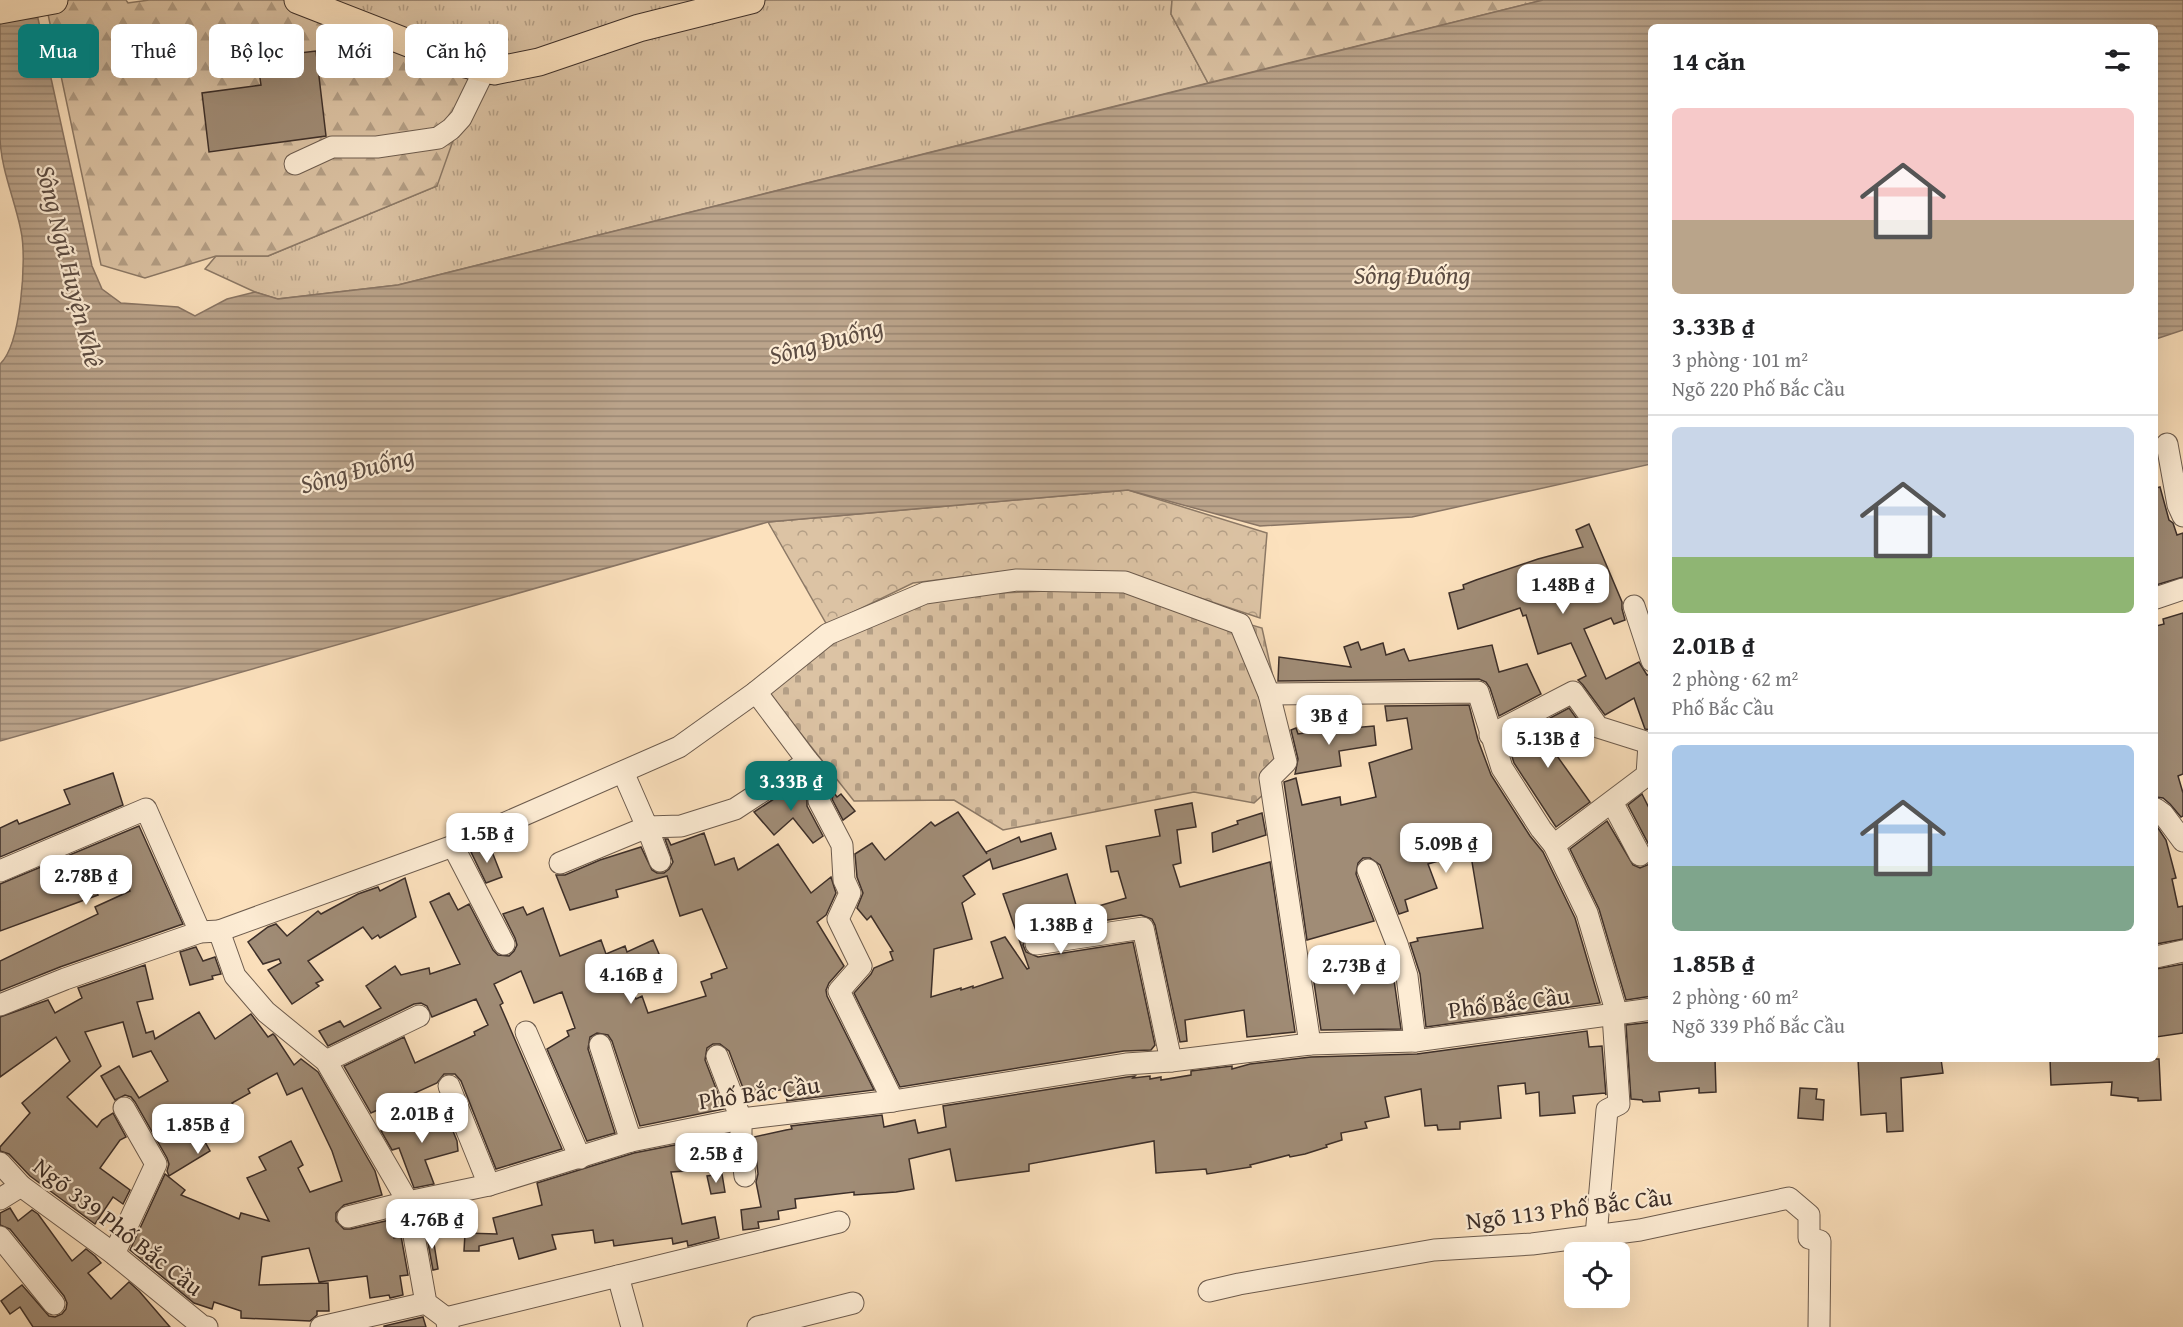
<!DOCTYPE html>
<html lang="vi">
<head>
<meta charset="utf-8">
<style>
	:root { --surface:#fff; --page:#f2f2f2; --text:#202124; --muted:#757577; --line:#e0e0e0; --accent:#0f766e }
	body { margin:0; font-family:"Gentium Book Plus",serif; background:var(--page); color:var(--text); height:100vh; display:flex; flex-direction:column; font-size:22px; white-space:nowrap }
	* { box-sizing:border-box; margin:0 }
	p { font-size:20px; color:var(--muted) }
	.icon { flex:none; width:33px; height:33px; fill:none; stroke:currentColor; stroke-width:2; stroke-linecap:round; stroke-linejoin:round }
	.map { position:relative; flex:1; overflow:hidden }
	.panel { position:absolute; left:1648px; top:24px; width:510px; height:1038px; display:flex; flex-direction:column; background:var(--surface); border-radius:9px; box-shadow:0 6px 24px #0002 }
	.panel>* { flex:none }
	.guide { position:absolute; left:18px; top:24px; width:570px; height:54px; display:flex; gap:12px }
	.fabs { position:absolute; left:1564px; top:1242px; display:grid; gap:12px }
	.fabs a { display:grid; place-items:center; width:66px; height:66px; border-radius:9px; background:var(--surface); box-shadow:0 6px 24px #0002; font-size:30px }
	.price { position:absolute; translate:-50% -51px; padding:0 14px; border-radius:12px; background:#fff; color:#222; font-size:20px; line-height:39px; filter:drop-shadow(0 2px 3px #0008) }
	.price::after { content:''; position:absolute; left:50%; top:36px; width:18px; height:14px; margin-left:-9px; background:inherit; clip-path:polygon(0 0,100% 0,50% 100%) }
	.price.active { background:var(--accent); color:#fff }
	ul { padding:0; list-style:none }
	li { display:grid; align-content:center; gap:12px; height:318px; padding:0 24px }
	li+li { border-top:2px solid var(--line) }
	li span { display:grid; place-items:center; height:186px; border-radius:9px; color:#555 }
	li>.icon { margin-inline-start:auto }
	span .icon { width:108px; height:108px; fill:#fffc; stroke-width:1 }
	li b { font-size:26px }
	h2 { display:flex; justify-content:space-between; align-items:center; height:72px; padding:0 24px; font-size:26px }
	.chip { padding:0 21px; border-radius:9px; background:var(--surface); box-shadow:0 6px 24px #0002; font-size:21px; line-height:54px }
	.chip.active { background:var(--accent); color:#fff }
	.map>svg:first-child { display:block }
	.grass { fill:url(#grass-tufts); stroke:#8c7966; stroke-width:1.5 }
	.forest { fill:url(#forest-firs); stroke:#8c7966; stroke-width:1.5 }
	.cemetery { fill:url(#cemetery-stones); stroke:#8c7966; stroke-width:1.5 }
	.park { fill:url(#park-crowns); stroke:#8c7966; stroke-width:1.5 }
	.water { fill:url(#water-rules); stroke:#897564; stroke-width:1.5 }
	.building { fill:#a08c76; stroke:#3d2f29; stroke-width:1.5 }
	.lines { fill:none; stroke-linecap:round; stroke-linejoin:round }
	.minor-casing { stroke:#6d5c4e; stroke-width:23 }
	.major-casing { stroke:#3d2f29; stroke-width:29 }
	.minor { stroke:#fdecd4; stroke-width:21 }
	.major { stroke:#fce1bd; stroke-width:27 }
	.labels { text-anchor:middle; stroke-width:4.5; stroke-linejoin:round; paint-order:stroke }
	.street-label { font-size:24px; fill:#3d2f29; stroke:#fdecd4 }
	.water-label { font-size:26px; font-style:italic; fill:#5c4c42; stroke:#fdecd4 }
</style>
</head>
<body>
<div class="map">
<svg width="2183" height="1327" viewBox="0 0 2183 1327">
	<defs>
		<pattern id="grass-tufts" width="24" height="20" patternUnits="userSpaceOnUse" patternTransform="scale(1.5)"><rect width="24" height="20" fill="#dcc3a4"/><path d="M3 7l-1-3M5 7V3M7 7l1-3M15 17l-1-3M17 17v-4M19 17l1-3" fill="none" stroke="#b49f86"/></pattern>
		<pattern id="forest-firs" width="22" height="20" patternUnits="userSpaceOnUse" patternTransform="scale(1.5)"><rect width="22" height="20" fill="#dcc3a4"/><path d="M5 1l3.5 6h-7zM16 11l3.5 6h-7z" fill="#b49f86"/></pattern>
		<pattern id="cemetery-stones" width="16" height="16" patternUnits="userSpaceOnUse" patternTransform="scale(1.5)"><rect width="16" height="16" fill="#dcc3a4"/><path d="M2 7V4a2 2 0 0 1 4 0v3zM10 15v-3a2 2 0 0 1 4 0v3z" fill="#b49f86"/></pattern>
		<pattern id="park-crowns" width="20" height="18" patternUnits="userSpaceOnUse" patternTransform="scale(1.5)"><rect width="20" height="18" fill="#dcc3a4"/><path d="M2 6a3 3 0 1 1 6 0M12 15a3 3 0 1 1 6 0" fill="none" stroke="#b49f86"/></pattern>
		<pattern id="water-rules" width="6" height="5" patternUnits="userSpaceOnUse" patternTransform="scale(1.5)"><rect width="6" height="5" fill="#bba48b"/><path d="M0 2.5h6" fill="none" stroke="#998672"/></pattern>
	</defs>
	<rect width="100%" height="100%" fill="#fce1bd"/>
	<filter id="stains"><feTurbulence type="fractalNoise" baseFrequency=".00333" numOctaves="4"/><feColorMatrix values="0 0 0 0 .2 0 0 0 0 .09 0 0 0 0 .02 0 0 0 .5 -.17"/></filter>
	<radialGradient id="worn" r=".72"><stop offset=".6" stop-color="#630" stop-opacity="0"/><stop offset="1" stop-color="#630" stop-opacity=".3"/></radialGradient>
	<polygon class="grass" points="289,0 1172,0 1171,14 1208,83 398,285 277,299 255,292 205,269 216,256 268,256 437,186"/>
	<g class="forest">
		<polygon points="45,0 126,0 128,3 149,0 289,0 485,69 461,118 437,186 268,256 216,256 145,278 101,265"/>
		<polygon points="1172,0 1543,0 1208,83 1171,14"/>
	</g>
	<polygon class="cemetery" points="1122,588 1262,628 1293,767 1254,803 1194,792 1003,830 954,800 854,801 768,692 828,640 928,596"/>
	<polygon class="park" points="1128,490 1267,533 1260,618 1134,576 993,573 913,583 827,625 768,522"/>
	<path class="water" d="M0,0H34L92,266L102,289L121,303L178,307L195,316L227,299L255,292L278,299L398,285L1543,0H2183V330L2156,339V27H1652L1651,464L1412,517L1260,526L1128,490L768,522L0,741V364C21,345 27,258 21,231C15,200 1,170 0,138C0,92 0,46 0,0Z"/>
	<g class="building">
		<polygon points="316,51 326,136 209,152 202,93 261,85 257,58"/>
		<polygon points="2160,487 2169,520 2173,523 2177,535 2183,533 2183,577 2156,585 2156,488"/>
		<polygon points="1589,524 1622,602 1622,609 1625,620 1614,624 1611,618 1584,629 1606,679 1639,662 1647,675 1652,673 1652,730 1645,729 1634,698 1605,715 1583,685 1578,680 1586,676 1571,643 1538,654 1526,615 1523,616 1520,608 1458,629 1449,593 1464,589 1463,585 1476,580 1538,559 1583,547 1576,530"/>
		<polygon points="2183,613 2183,774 2178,776 2183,793 2183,816 2181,817 2170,804 2163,798 2156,797 2156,626 2164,624 2163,619"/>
		<polygon points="1358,642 1361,650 1383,643 1386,655 1404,649 1409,661 1492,645 1499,672 1527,664 1541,694 1499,716 1490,688 1486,682 1479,679 1278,681 1279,657 1351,667 1344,647"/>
		<polygon points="1469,705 1478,740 1491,775 1530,836 1543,852 1575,918 1600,1003 1426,1027 1420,974 1410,943 1418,941 1417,938 1483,928 1471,856 1467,857 1466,853 1428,864 1437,888 1405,900 1408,911 1399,914 1380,865 1370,858 1363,858 1358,863 1356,874 1374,921 1307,940 1284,782 1296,778 1302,805 1340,797 1341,805 1376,797 1369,763 1412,749 1407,718 1387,721 1385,706"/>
		<polygon points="1569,708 1577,719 1547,742 1590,802 1556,827 1514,763 1507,741"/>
		<polygon points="1350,726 1351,728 1374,726 1376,745 1339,751 1341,766 1295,774 1298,759 1291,730 1296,728 1298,734"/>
		<polygon points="113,773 123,805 0,857 0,828 17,820 19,824 70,804 64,790"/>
		<polygon points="806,778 810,783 807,798 807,806 823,836 813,843 793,818 774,835 754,812"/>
		<polygon points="834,793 837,797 841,794 855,811 843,820 832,799"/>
		<polygon points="1642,794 1652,814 1652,844 1649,845 1628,805"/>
		<polygon points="1192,803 1196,827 1177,830 1181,863 1173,865 1180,887 1270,862 1295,1032 1247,1037 1244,1010 1185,1020 1187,1041 1180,1042 1155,925 1152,919 1141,915 1034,931 1028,934 1023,945 1026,952 1038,957 1133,942 1155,1045 1151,1050 1124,1051 900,1087 854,993 871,974 874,968 893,960 890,952 893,951 871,916 867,920 857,908 863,893 857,877 855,854 872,843 885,860 931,822 935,826 958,812 987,854 986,852 1019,837 1021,842 1051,833 1056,849 993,869 990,859 963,876 975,894 962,903 972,939 934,949 931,997 961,988 961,990 973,986 973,988 1003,978 991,942 1005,937 1027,969 1029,968 1003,894 1067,874 1078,912 1126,898 1118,871 1111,872 1106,846 1160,836 1155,810"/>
		<polygon points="1262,813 1266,835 1213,852 1212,833 1238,824 1237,821"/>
		<polygon points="1607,821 1633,865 1640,868 1652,863 1652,996 1626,1000 1599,909 1570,849"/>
		<polygon points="2156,825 2166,840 2176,878 2172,879 2178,907 2183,906 2183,939 2156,944"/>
		<polygon points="139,826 183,924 60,967 0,991 0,961 98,914 95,907 130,891 120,860 87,873 98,895 0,931 0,884"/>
		<polygon points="704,833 715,865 734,858 738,870 778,844 811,893 831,877 836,893 826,915 817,922 844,966 829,983 826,990 827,996 874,1090 787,1101 785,1089 746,1096 729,1051 720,1044 713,1044 707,1048 705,1060 724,1109 640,1126 612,1041 608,1035 597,1033 590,1037 588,1049 615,1133 587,1141 547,1049 569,1036 567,1031 575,1028 562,992 534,1003 521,971 494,984 503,1003 500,1005 562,1149 496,1169 461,1081 455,1074 444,1074 437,1083 371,1113 344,1066 404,1037 415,1063 475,1035 474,1032 488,1025 476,999 432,1017 427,1006 421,1003 414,1004 328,1046 319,1031 340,1021 344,1027 381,1008 366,986 395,966 401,975 429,968 430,974 460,964 430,902 449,893 458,910 469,904 493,950 498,955 509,956 514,951 517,945 515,938 503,914 523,907 527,915 543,908 560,956 601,940 606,954 625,946 627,952 653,940 659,954 626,972 636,999 642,996 648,1013 706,996 701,982 712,978 711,974 727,968 702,909 680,916 667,876 616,890 618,897 570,910 556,875 565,875 600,860 641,847 652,870 657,873 664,873 669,869 673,862 665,839 668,839 671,845"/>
		<polygon points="489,844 502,877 486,883 471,852"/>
		<polygon points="405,878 416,917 380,938 378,935 372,939 363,927 308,961 323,980 316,983 319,986 292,1004 268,970 281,963 279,959 263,964 248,942 268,927 276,924 287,936 318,911 321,914 358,894 378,887 380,891"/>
		<polygon points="196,947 203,961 215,957 221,974 212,976 213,979 190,985 180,952"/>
		<polygon points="1346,955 1346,960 1366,958 1368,975 1393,973 1401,1029 1321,1030 1311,962"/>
		<polygon points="2183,964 2183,1033 2156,1037 2156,969"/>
		<polygon points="145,965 153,999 137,1002 146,1033 153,1031 155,1039 199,1012 215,1039 251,1014 268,1037 273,1034 275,1036 294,1065 301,1059 318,1072 375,1171 382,1195 344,1205 336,1213 336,1221 344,1229 351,1229 390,1220 394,1238 401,1236 408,1275 400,1276 403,1295 390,1298 389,1295 370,1298 367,1276 319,1282 309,1248 262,1257 259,1285 328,1283 329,1311 317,1311 317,1315 310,1321 241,1318 241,1311 214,1302 212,1309 194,1303 130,1250 165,1174 185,1190 181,1195 239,1219 241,1213 269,1221 247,1178 266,1170 259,1157 291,1141 303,1165 298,1168 310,1192 342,1181 332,1151 302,1088 287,1095 277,1073 248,1089 250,1093 232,1103 236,1108 198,1129 210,1151 169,1176 167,1171 169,1164 167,1158 135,1102 131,1097 125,1095 115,1100 101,1076 119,1066 139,1098 168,1081 151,1051 133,1057 123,1022 85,1032 101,1066 67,1097 97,1127 102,1120 113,1113 126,1137 120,1140 100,1168 130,1190 123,1204 113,1197 95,1224 30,1176 9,1154 0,1151 0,1147 30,1113 22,1103 70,1061 56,1037 0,1077 0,1017 48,1000 55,1013 82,998 78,988"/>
		<polygon points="1652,1022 1652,1059 1715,1059 1716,1092 1699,1093 1699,1088 1659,1092 1660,1101 1643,1102 1642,1100 1631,1099 1626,1025"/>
		<polygon points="1587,1031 1589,1047 1602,1046 1606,1095 1605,1093 1573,1096 1575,1113 1540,1116 1539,1092 1526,1094 1525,1083 1498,1086 1501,1118 1460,1122 1460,1129 1438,1130 1437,1125 1425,1126 1421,1089 1385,1097 1389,1117 1365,1122 1367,1128 1341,1133 1342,1140 1326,1145 1327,1147 1305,1154 1290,1157 1289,1155 1250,1165 1251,1167 1207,1174 1206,1169 1156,1173 1154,1141 1029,1164 1029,1171 956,1181 950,1149 909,1159 914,1189 896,1192 854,1195 854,1192 795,1199 796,1208 778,1211 779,1219 758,1222 759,1228 743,1230 741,1210 761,1207 756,1182 758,1174 754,1137 786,1130 792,1129 791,1126 882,1115 884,1127 915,1120 918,1133 946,1127 943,1106 1127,1077 1135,1076 1133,1078 1150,1076 1150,1079 1161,1077 1161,1080 1191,1075 1191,1071 1232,1066 1232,1069 1250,1064 1311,1057 1417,1054"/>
		<polygon points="1858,1059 1941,1059 1943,1073 1901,1078 1903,1131 1887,1132 1886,1113 1861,1115"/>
		<polygon points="2050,1059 2159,1059 2161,1100 2138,1101 2138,1098 2111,1095 2112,1082 2051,1085"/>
		<polygon points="1800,1088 1817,1089 1816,1099 1824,1100 1823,1120 1798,1118"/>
		<polygon points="444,1109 457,1141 458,1151 425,1160 434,1184 414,1188 399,1148 392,1150 381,1131"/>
		<polygon points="711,1138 718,1169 671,1172 682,1224 715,1217 719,1238 688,1246 687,1241 673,1244 672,1238 614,1246 613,1240 595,1243 593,1230 552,1235 556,1249 519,1259 513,1238 479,1246 479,1251 464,1251 465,1233 497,1234 493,1218 542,1205 537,1183 634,1153"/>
		<polygon points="722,1174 725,1192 711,1194 707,1176"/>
		<polygon points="10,1208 18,1221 32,1210 38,1214 72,1261 86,1249 95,1256 101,1263 88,1273 111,1299 129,1282 139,1291 170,1327 33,1327 20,1307 10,1314 1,1301 22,1285 49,1316 55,1317 62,1314 66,1309 67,1303 64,1296 10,1229 0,1225 0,1213"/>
		<polygon points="464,1208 467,1232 448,1234 446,1210"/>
		<polygon points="432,1231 438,1269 433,1270 426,1232"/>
		<polygon points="423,1317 426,1327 384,1327 384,1326"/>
	</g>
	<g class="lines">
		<defs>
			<g id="minor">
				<polyline points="295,164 332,147 377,147 438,138 451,129 461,118 485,69"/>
				<polyline points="2167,444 2178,505 2183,516"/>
				<polyline points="2156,598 2183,589"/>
				<polyline points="1634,606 1652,661"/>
				<polyline points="1269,694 1478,692 1502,768 1541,829 1554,845 1587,913 1617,1014"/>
				<polyline points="1490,735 1573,692 1598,727 1652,744"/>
				<polyline points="807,760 824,780 819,801 842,845 844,880 850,893 838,919 861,966 839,991 893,1101"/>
				<polyline points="623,772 647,827 681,826 735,809 804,764 807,760 756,692"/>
				<polyline points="1612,802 1640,855"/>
				<polyline points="2156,809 2163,814 2183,841"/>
				<polyline points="1554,845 1647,775 1649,744"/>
				<polyline points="453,846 504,944"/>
				<polyline points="560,863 647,827 660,861"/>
				<polyline points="1368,870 1397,944 1407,976 1415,1041"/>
				<polyline points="0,871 146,809 200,932"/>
				<polyline points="219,931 453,846 679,747 756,692 828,634 925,593 1017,580 1125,582 1240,624 1269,694 1286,762 1270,778 1310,1044"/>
				<polyline points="1036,944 1143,928 1171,1061"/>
				<polyline points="2156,957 2183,951"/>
				<polyline points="0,1005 65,979 200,932 219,931 235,976 266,1012 326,1061 408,1202 489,1185 631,1141 741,1119 893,1101 1126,1064 1171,1061 1310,1044 1415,1041 1652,1009"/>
				<polyline points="526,1032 580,1158"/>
				<polyline points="600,1045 631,1141"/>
				<polyline points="717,1056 741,1119 741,1146 745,1176"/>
				<polyline points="326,1061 419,1016"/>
				<polyline points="449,1086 489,1185"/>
				<polyline points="0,1163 21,1186 114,1254 202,1326 207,1327"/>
				<polyline points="0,1199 21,1186"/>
				<polyline points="348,1217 408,1202 426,1303 446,1318 448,1327"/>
				<polyline points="1596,1236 1607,1110 1619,1104 1613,1015"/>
				<polyline points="0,1237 54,1304"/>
				<polyline points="114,1254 156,1164 124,1108"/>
				<polyline points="618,1276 632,1327"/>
				<polyline points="1209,1291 1239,1284 1434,1250 1532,1244 1640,1230 1789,1198 1809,1215 1809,1238 1820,1241 1819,1327"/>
				<polyline points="446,1318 839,1222"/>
				<polyline points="321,1327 426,1303"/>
				<polyline points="758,1327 853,1303"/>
			</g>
			<g id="major">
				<polyline points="298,0 457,62 494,71 539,62 639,28 751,0"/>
				<polyline points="0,10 54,0"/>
			</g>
		</defs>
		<use href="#minor" class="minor-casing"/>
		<use href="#major" class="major-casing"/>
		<use href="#minor" class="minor"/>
		<use href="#major" class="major"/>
	</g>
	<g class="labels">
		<g class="street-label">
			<text transform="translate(1509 1003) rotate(-7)" y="8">Phố Bắc Cầu</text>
			<text transform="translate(759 1093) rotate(-8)" y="8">Phố Bắc Cầu</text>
			<text transform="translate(1569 1209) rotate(-7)" y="8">Ngõ 113 Phố Bắc Cầu</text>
			<text transform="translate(118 1227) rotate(38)" y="8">Ngõ 339 Phố Bắc Cầu</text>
		</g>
		<g class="water-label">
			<text transform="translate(70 266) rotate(76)" y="9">Sông Ngũ Huyện Khê</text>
			<text x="1412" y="284">Sông Đuống</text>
			<text transform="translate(826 341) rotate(-15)" y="9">Sông Đuống</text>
			<text transform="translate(357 470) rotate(-15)" y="9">Sông Đuống</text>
		</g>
	</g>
	<rect width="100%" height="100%" filter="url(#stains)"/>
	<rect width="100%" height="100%" fill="url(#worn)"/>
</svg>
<div class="fabs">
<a><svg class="icon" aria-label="locate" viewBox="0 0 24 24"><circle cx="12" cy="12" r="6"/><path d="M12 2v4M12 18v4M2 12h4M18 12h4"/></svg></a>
</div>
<b class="price" style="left:1563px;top:615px">1.48B ₫</b>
<b class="price" style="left:1329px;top:746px">3B ₫</b>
<b class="price" style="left:1548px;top:769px">5.13B ₫</b>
<b class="price active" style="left:791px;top:812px">3.33B ₫</b>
<b class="price" style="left:487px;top:864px">1.5B ₫</b>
<b class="price" style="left:1446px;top:874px">5.09B ₫</b>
<b class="price" style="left:86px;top:906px">2.78B ₫</b>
<b class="price" style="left:1061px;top:955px">1.38B ₫</b>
<b class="price" style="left:1354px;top:996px">2.73B ₫</b>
<b class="price" style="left:631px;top:1005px">4.16B ₫</b>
<b class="price" style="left:422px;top:1144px">2.01B ₫</b>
<b class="price" style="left:198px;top:1155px">1.85B ₫</b>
<b class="price" style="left:716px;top:1184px">2.5B ₫</b>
<b class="price" style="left:432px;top:1250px">4.76B ₫</b>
<div class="guide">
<a class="chip active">Mua</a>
<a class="chip">Thuê</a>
<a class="chip">Bộ lọc</a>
<a class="chip">Mới</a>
<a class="chip">Căn hộ</a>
</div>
<section class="panel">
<h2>14 căn<svg class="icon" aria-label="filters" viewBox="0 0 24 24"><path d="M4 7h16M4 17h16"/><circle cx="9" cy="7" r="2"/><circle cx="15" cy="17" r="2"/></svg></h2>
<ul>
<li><span style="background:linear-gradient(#f6c9c9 60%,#b9a48a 0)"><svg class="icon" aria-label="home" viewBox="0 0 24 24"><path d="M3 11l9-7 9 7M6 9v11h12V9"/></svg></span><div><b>3.33B ₫</b><p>3 phòng · 101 m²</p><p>Ngõ 220 Phố Bắc Cầu</p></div></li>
<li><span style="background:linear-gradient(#c9d6e8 70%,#8fb573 0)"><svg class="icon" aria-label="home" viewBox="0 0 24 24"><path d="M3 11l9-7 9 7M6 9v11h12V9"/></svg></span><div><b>2.01B ₫</b><p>2 phòng · 62 m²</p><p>Phố Bắc Cầu</p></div></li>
<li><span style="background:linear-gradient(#a9c7e8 65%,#7fa58c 0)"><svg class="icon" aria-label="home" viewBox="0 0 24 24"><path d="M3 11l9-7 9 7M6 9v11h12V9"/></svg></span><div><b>1.85B ₫</b><p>2 phòng · 60 m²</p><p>Ngõ 339 Phố Bắc Cầu</p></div></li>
</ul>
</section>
</div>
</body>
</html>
